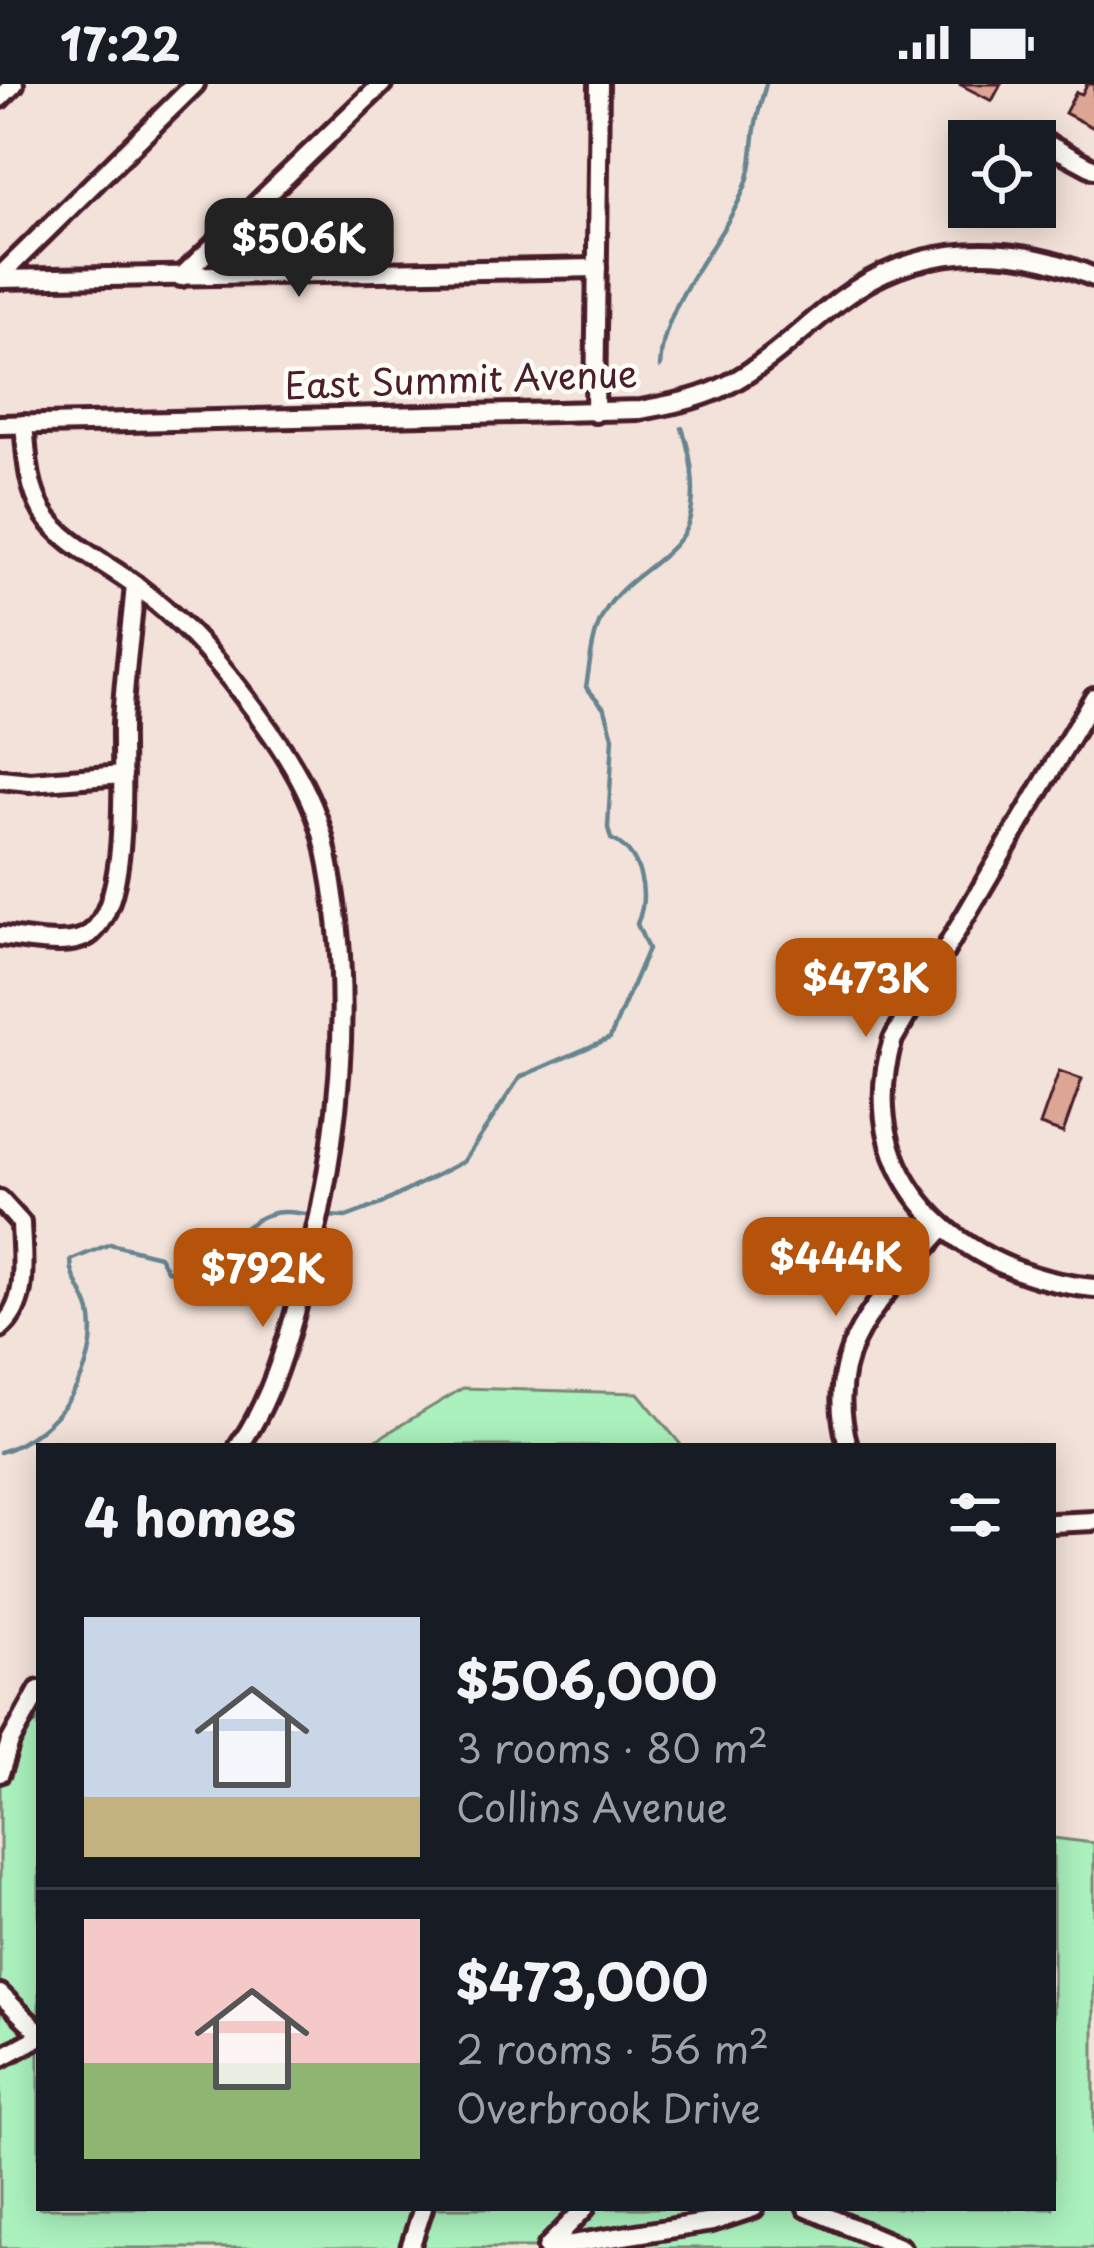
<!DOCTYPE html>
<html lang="en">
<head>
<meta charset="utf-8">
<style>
	:root { --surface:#171b24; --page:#242831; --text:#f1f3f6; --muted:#9ea1a6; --line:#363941; --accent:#b45309 }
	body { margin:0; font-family:"Playpen Sans",sans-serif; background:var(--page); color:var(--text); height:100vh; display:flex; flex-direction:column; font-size:45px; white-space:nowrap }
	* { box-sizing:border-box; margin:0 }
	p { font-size:39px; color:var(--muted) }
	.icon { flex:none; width:66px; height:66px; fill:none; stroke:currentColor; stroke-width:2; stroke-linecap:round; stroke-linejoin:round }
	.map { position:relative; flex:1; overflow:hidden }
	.drawer { position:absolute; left:36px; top:1359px; width:1020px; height:768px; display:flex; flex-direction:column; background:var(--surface); border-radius:0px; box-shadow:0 6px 30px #0003 }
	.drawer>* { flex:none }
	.buttons { position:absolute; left:948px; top:36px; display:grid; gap:24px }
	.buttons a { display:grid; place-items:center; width:108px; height:108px; border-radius:0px; background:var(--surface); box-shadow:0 6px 30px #0003; font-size:60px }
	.price { position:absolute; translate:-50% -102px; padding:0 27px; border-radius:24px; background:var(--accent); color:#fff; font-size:39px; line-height:78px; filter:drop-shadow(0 3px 6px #0008) }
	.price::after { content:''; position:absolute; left:50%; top:72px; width:36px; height:27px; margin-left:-18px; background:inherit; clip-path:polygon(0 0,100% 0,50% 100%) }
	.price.selected { background:#222; color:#fff }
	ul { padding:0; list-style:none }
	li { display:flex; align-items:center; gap:36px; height:300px; padding:0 48px }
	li+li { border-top:3px solid var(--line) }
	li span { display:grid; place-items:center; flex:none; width:336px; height:240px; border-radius:0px; color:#555 }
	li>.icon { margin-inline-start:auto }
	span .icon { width:144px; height:144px; fill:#fffc; stroke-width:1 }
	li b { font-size:51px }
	h2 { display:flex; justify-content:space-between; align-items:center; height:144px; padding:0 48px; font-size:51px }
	.status { display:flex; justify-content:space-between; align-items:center; height:84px; padding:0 60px; background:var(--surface); direction:ltr }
	.status svg { height:33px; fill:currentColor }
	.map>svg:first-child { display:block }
	.green { fill:#aaf1bd; stroke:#7a8874; stroke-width:3 }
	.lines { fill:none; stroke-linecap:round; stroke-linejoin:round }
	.stream { stroke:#668590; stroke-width:4.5 }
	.building { fill:#dca594; stroke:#4a1f2b; stroke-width:3 }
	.minor-casing { stroke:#4a1f2b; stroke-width:26 }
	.minor { stroke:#fdfcf7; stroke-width:16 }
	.labels { text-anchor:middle; stroke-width:9; stroke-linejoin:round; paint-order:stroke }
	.street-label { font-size:36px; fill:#4a1f2b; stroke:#fdfcf7 }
</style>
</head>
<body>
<div class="status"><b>17:22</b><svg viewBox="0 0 49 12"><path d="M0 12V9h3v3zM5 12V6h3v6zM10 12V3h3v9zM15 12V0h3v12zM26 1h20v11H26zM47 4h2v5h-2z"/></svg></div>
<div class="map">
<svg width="1094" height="2164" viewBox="0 0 1094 2164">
	<rect width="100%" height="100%" fill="#f3e2d9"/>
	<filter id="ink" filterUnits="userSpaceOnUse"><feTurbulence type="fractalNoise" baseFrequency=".00833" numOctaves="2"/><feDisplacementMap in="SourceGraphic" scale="24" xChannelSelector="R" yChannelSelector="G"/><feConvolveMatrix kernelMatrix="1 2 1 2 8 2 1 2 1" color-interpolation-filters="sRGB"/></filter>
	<g filter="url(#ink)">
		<g class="green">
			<polygon points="463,1304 638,1309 682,1362 366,1362"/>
			<polygon points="39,1636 39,2124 1053,2124 1053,1754 1094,1759 1094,2164 0,2164 0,1673"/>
		</g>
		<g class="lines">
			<g class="stream">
				<path d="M660,283C662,214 723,162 746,100C753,83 752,63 755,45C757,30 762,15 766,0"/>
				<path d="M326,1132L346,1133L381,1120L464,1077L520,993L610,954L648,865L637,840C650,810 641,768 611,755L608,744L613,653L605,625L586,603C590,580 592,551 603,531C621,496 659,483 681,453C701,426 692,372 682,344"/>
				<path d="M0,1368C55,1352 102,1285 90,1228C85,1208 71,1197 71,1176L110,1160L159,1172L167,1186L178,1191C213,1176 240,1141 267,1131C283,1125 298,1130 315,1131"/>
			</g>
		</g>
		<g class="building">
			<polygon points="959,0 1001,0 992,17"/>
			<polygon points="1087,0 1094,0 1094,44 1065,29 1076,8 1082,10"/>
			<polygon points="1059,987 1082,995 1063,1049 1040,1041"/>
		</g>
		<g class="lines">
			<defs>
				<g id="minor">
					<polyline points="0,14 14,0"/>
					<polyline points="1036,54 1094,85"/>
					<polyline points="0,192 195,0"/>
					<polyline points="181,193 382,0"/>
					<polyline points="0,195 597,184"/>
					<polyline points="595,329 599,0"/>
					<path d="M24,340C27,370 27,401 43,428C62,459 106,479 135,501C175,531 213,571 243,611C277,655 313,706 325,761C357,911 340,1065 300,1211C286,1262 270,1319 239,1362"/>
					<path d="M0,341L641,326C671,320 702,315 729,300C771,278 803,244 840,216C916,159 1009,157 1094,193"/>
					<path d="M1094,613L893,955C850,1094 962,1192 1094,1204"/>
					<polyline points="0,695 30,698 123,691"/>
					<path d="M0,852C25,854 71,866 91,849C131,815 121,690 122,640C124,594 131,547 135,501"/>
					<path d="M0,1116L21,1139C22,1175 30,1219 0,1244"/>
					<path d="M848,1362C820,1261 884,1213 944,1143"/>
					<polyline points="1053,1439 1094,1437"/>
					<polyline points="0,1689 10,1658 39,1606"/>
					<polyline points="0,1910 39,1948"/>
					<polyline points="0,1974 39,1953"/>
					<polyline points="807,2124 901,2164"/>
					<polyline points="548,2162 585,2124"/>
					<polyline points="410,2164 423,2124"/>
					<polyline points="547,2164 712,2138 754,2124"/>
				</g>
			</defs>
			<use href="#minor" class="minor-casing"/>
			<use href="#minor" class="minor"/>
		</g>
	</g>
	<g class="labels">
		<g class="street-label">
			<text transform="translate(461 296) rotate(-2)" y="13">East Summit Avenue</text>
		</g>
	</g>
</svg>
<div class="buttons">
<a><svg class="icon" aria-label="locate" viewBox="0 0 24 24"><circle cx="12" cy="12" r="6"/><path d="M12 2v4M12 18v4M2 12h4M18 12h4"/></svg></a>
</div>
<b class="price selected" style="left:299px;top:216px">$506K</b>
<b class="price" style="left:866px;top:956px">$473K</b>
<b class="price" style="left:836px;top:1235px">$444K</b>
<b class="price" style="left:263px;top:1246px">$792K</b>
<section class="drawer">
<h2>4 homes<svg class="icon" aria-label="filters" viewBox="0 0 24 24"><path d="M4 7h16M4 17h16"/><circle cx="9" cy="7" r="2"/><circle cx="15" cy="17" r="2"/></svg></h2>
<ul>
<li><span style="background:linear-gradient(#c9d6e8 75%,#c2b280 0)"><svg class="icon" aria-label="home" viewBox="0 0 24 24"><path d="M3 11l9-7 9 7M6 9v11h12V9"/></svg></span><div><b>$506,000</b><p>3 rooms · 80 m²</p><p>Collins Avenue</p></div></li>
<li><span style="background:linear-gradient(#f6c9c9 60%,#8fb573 0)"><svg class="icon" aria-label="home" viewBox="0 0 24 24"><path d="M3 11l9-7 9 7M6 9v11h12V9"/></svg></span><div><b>$473,000</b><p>2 rooms · 56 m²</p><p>Overbrook Drive</p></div></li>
</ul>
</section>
</div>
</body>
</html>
